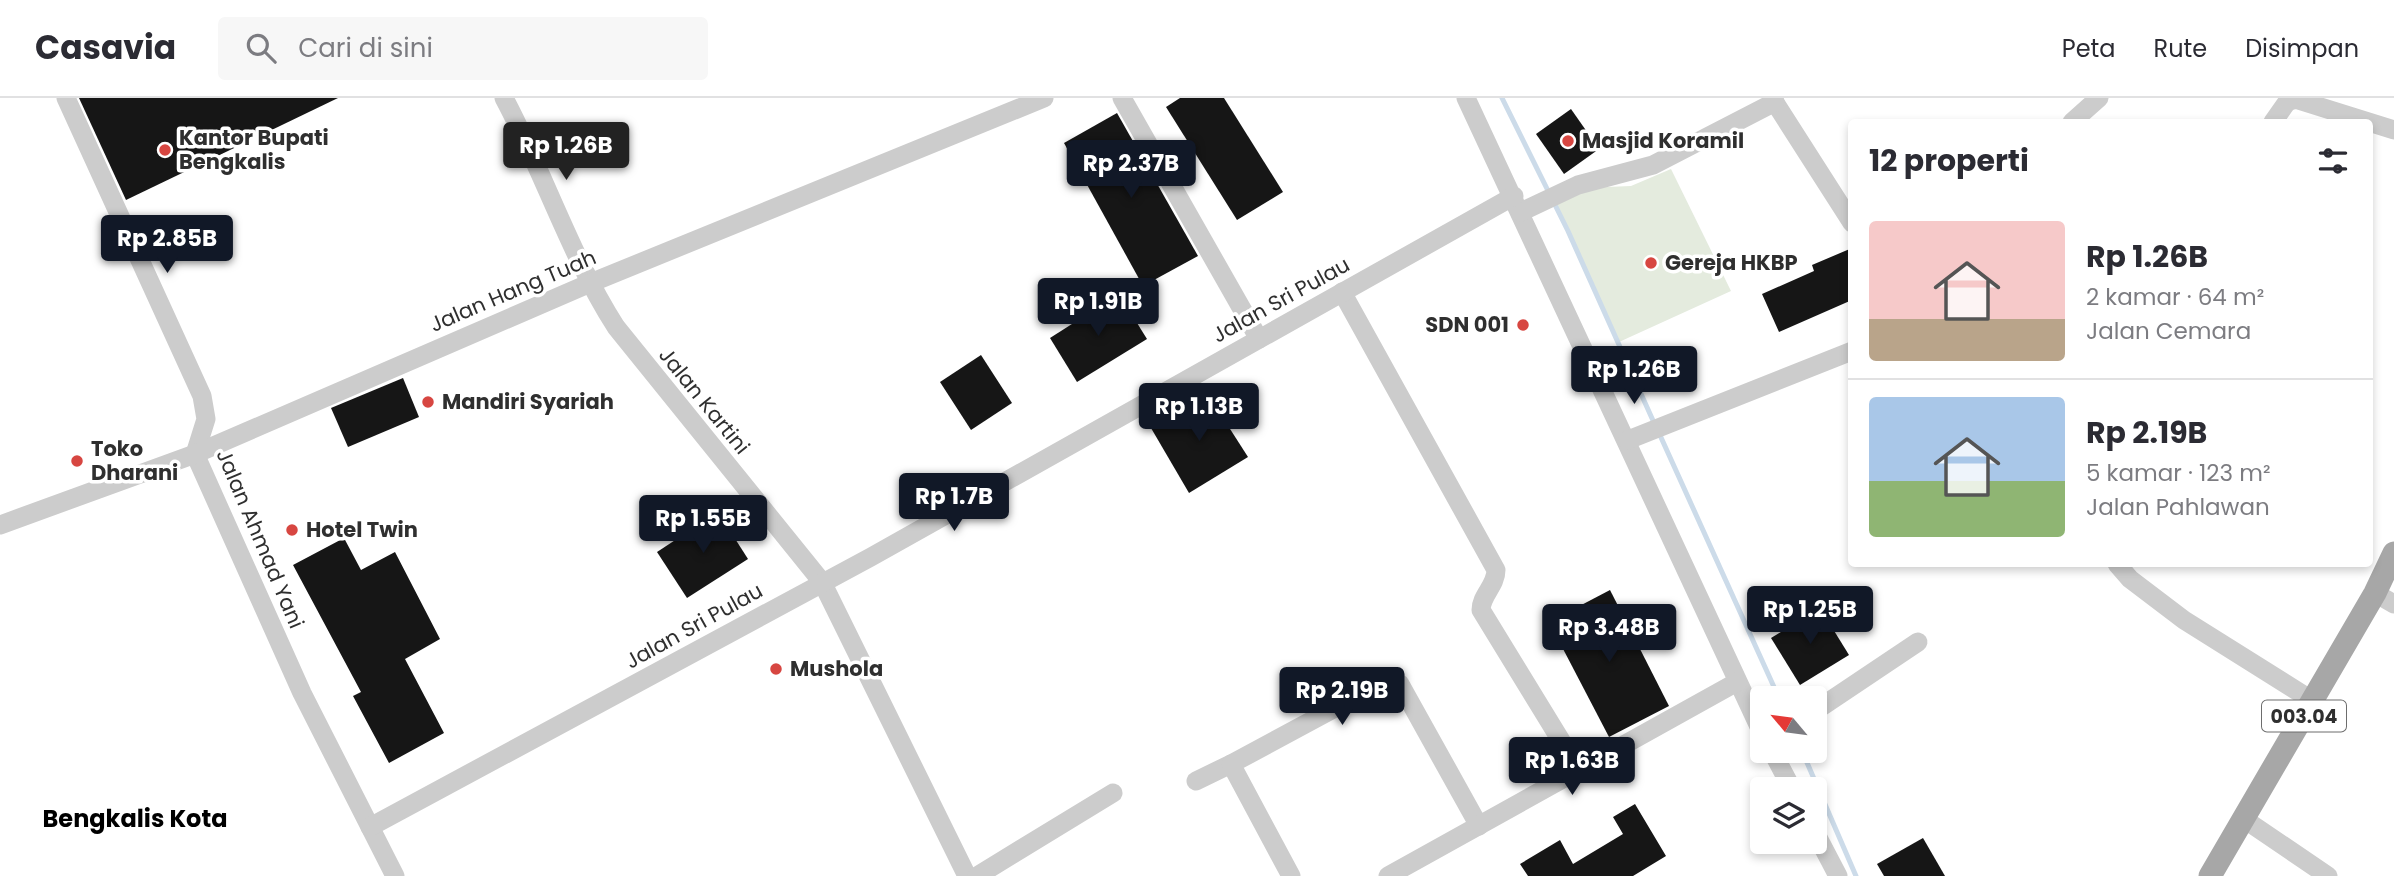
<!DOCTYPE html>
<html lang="id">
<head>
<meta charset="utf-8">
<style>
	:root { --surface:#fff; --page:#f7f7f7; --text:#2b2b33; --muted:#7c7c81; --line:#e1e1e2; --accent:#111827 }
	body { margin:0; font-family:Poppins,sans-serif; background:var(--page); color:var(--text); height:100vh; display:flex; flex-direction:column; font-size:26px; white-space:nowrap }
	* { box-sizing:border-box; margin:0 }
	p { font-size:23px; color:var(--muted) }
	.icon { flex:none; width:38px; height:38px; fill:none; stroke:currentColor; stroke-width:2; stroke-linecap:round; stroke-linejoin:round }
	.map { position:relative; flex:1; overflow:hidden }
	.details { position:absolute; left:1848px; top:21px; width:525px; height:448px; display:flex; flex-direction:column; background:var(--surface); border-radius:7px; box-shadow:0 4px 10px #0003 }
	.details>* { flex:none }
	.needle { width:46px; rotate:299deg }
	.controls { position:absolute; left:1750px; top:588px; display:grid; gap:14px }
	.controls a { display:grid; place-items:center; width:77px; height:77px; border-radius:7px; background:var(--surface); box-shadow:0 4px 10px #0003; font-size:35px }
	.price { position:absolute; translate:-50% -60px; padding:0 16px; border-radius:7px; background:var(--accent); color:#fff; font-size:23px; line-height:46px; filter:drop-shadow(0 2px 4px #0008) }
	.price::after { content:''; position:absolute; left:50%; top:42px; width:21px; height:16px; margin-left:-10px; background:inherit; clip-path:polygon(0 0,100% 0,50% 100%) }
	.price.selected { background:#222; color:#fff }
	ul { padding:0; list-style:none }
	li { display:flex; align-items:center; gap:21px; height:175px; padding:0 21px }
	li+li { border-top:2px solid var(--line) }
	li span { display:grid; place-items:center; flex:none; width:196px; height:140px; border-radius:7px; color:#555 }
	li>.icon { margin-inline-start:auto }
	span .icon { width:84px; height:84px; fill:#fffc; stroke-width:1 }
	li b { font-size:30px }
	h2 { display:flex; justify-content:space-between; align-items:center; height:84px; padding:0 21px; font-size:30px }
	header { display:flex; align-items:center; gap:42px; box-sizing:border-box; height:98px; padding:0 35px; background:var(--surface); border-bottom:2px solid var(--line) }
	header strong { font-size:33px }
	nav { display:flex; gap:38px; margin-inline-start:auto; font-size:24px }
	.search { width:490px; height:63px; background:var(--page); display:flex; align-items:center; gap:18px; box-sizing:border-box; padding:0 24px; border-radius:7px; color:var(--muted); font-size:26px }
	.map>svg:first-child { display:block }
	.green { fill:#e4ebde }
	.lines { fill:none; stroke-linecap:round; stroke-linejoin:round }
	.stream { stroke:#ccdbe9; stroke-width:5 }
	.building { fill:#161616 }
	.minor { stroke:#ccc; stroke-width:19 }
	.major { stroke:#a7a7a7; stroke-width:23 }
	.poi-dot { fill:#d74641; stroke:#fff; stroke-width:2.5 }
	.labels { text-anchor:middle; stroke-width:7; stroke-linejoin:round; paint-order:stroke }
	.shield { fill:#fff; stroke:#6d6d6d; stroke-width:2 }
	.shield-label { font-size:19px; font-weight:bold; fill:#2f2f2f }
	.poi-label { font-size:21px; font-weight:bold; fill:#2f2f2f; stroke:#fff; text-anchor:start }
	.street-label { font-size:21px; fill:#2f2f2f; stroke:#fff }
	.quarter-label { font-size:24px; font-weight:bold; fill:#000; stroke:#fff }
</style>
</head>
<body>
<header>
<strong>Casavia</strong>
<div class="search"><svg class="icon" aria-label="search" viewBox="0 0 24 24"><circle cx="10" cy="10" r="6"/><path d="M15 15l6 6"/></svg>Cari di sini</div>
<nav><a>Peta</a><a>Rute</a><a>Disimpan</a></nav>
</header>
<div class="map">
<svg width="2394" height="778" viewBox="0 0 2394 778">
	<rect width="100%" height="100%" fill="#fff"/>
	<polygon class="green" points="1671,71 1731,193 1619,244 1554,107 1582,90 1631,88"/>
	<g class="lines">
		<g class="stream">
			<polyline points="1502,0 1568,133 1655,327"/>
			<polyline points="1659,335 1779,600"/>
			<polyline points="1802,653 1856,778"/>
		</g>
	</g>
	<g class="building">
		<polygon points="79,0 338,0 126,102"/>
		<polygon points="1180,0 1224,0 1283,94 1237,122 1166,9"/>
		<polygon points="1571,11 1599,51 1564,76 1536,36"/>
		<polygon points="1117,15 1198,158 1143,188 1064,45"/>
		<polygon points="1852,150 1852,202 1779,234 1762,196 1814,173 1812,167"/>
		<polygon points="1119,196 1147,241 1077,284 1050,240"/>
		<polygon points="981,257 1012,305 971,332 940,284"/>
		<polygon points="403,280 419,319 348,349 331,310"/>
		<polygon points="1207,295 1248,359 1189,395 1151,330"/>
		<polygon points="718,414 748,461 687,500 657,454"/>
		<polygon points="344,440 361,472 395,454 440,541 405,561 444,635 389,665 353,598 361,594 293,467"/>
		<polygon points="1610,492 1669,608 1609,639 1549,524"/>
		<polygon points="1820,510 1849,557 1800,587 1771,540"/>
		<polygon points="1635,706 1666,758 1633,778 1528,778 1520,766 1560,742 1573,766 1623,736 1613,719"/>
		<polygon points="1923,740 1945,778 1884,778 1877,766"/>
	</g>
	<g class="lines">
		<g class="minor">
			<polyline points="66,0 202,298 206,321 195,356 302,595 395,778"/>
			<path d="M504,0C544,75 570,157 616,229L822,484L967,778"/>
			<polyline points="1122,0 1259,241"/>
			<polyline points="1466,0 1762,635"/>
			<polyline points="1772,0 1852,125"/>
			<polyline points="2072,24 2099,0"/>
			<polyline points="2273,24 2287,4 2295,1 2394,32"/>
			<polyline points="1521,114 1578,87 1653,67 1775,4"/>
			<path d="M1342,194L1496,472C1496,488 1481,497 1481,512L1579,672"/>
			<polyline points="1628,342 1852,253"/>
			<polyline points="0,427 195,356 588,186 1044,0"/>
			<polyline points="2117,466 2130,481 2184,522 2313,603"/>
			<polyline points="2375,495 2394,506"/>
			<polyline points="1815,613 1918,544"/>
			<polyline points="1772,653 1792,691"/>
			<polyline points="1196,683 1231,666"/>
			<polyline points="2244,721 2328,778"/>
			<polyline points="370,729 871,459 1514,98"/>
			<polyline points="1815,734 1838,778"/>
			<polyline points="977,778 1113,695"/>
			<polyline points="1291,778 1231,666 1389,581 1400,586 1479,728"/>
			<polyline points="1388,778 1737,584"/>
		</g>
		<polyline class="major" points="2210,778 2375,495 2394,455"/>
	</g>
	<g class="poi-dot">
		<circle cx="1568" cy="43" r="7"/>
		<circle cx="165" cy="52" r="7"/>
		<circle cx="1651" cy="165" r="7"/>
		<circle cx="1523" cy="227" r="7"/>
		<circle cx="428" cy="304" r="7"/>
		<circle cx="77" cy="363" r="7"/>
		<circle cx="292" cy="432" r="7"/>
		<circle cx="776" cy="571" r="7"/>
	</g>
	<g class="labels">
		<rect class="shield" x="2262" y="602.5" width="84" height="31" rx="5"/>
		<g class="shield-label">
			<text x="2304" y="625">003.04</text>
		</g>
		<g class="poi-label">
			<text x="179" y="47">Kantor Bupati<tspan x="179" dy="24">Bengkalis</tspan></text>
			<text x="1582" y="50">Masjid Koramil</text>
			<text x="1665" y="172">Gereja HKBP</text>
			<text x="1509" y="234" text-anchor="end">SDN 001</text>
			<text x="442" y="311">Mandiri Syariah</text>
			<text x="91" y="358">Toko<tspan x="91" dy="24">Dharani</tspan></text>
			<text x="306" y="439">Hotel Twin</text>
			<text x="790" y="578">Mushola</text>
		</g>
		<g class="street-label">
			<text transform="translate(513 193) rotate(-23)" y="7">Jalan Hang Tuah</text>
			<text transform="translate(1281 202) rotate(-29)" y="7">Jalan Sri Pulau</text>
			<text transform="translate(704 303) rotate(51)" y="7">Jalan Kartini</text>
			<text transform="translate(260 441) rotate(67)" y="7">Jalan Ahmad Yani</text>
			<text transform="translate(694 528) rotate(-29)" y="7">Jalan Sri Pulau</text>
		</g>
		<g class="quarter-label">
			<text x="135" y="729">Bengkalis Kota</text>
		</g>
	</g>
</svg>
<div class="controls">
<a><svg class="needle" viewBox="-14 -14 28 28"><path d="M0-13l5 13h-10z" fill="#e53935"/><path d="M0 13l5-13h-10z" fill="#7c7c81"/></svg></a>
<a><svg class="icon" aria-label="layers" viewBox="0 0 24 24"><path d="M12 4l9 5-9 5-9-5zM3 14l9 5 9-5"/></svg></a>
</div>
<b class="price selected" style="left:566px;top:84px">Rp 1.26B</b>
<b class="price" style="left:1131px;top:102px">Rp 2.37B</b>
<b class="price" style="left:167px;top:177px">Rp 2.85B</b>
<b class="price" style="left:1098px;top:240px">Rp 1.91B</b>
<b class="price" style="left:1634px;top:308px">Rp 1.26B</b>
<b class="price" style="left:1199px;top:345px">Rp 1.13B</b>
<b class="price" style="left:954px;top:435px">Rp 1.7B</b>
<b class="price" style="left:703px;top:457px">Rp 1.55B</b>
<b class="price" style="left:1810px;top:548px">Rp 1.25B</b>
<b class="price" style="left:1609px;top:566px">Rp 3.48B</b>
<b class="price" style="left:1342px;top:629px">Rp 2.19B</b>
<b class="price" style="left:1572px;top:699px">Rp 1.63B</b>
<section class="details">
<h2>12 properti<svg class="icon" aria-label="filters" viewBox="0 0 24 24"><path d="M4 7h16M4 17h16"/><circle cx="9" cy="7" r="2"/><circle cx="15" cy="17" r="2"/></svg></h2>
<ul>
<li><span style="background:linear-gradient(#f6c9c9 70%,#b9a48a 0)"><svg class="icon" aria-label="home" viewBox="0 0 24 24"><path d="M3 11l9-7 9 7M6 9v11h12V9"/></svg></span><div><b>Rp 1.26B</b><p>2 kamar · 64 m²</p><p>Jalan Cemara</p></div></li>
<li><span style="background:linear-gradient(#a9c7e8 60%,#8fb573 0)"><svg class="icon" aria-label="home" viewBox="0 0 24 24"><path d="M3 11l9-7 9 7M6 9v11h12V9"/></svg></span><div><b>Rp 2.19B</b><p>5 kamar · 123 m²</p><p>Jalan Pahlawan</p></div></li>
</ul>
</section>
</div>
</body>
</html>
